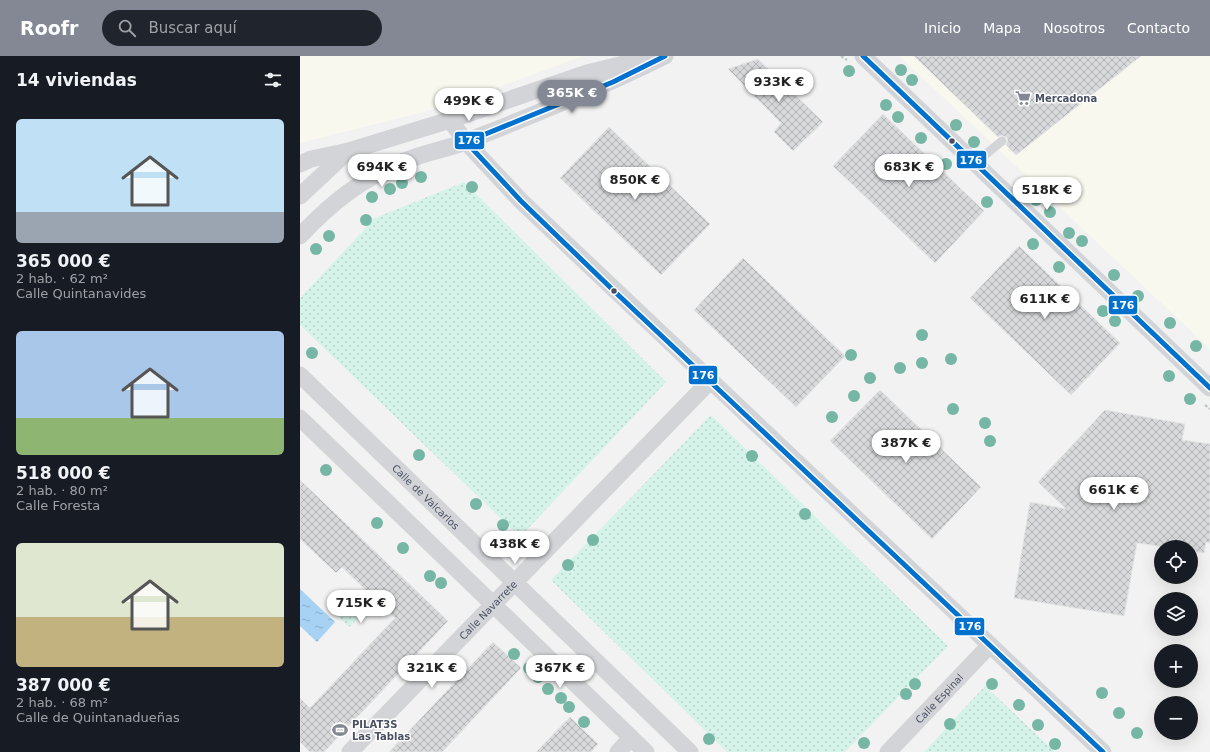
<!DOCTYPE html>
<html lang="es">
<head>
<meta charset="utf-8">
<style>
	:root { --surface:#171b24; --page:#20242c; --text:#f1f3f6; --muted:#9ea1a6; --accent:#838894 }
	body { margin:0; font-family:"DejaVu Sans",sans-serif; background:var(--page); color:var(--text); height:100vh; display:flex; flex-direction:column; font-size:15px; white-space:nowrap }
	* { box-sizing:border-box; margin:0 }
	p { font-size:13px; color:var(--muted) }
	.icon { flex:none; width:22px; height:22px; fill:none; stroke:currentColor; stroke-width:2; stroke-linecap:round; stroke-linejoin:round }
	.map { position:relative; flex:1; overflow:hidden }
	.details { display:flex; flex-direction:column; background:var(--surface); width:300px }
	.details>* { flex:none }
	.fabs { position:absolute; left:854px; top:484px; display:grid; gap:8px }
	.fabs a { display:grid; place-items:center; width:44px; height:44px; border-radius:50%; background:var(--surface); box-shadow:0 4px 16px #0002; font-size:20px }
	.price { position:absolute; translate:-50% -34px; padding:0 9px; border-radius:14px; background:#fff; color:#222; font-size:13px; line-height:26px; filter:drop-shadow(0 1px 2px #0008) }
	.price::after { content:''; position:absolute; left:50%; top:24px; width:12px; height:9px; margin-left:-6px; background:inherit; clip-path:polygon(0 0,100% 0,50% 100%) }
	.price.on { background:var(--accent); color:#fff }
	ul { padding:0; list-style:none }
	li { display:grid; align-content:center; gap:8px; height:212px; padding:0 16px }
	li span { display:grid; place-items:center; height:124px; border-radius:6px; color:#555 }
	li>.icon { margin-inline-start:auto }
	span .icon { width:72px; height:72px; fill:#fffc; stroke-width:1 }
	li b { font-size:17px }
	h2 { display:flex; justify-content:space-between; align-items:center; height:48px; padding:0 16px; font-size:17px }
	header { display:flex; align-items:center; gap:24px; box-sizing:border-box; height:56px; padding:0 20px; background:var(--accent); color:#fff }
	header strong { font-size:19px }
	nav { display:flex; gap:22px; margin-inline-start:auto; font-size:14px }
	.search { width:280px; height:36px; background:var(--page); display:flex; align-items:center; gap:10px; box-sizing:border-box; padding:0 14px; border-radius:22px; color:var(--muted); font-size:15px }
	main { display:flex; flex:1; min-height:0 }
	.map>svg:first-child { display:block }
	.commercial { fill:#f9f8ee }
	.grass { fill:url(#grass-dots) }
	.water { fill:url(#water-ripples) }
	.building { fill:url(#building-cross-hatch); stroke:#e4e4e5 }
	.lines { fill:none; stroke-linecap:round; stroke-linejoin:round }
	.path { stroke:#bdc9c8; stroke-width:2.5; stroke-dasharray:3 2; stroke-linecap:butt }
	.service { stroke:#d3d4d8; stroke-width:9 }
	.minor { stroke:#d3d4d8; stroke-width:17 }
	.bus-1-casing { stroke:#fff; stroke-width:8 }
	.bus-1 { stroke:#0072ce; stroke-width:5 }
	.tree { fill:#76b6a4 }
	.bus-dot { fill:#474f61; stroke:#fff; stroke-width:1.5 }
	.labels { text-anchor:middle; stroke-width:3; stroke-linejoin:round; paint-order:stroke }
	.poi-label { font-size:10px; font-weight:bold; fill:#474f61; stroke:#fff; text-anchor:start }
	.street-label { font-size:10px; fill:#474f61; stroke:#fff }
	.line-badge { stroke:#fff; stroke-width:1.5 }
	.badge-label { font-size:11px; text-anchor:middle; font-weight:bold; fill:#fff }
</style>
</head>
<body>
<header>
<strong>Roofr</strong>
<div class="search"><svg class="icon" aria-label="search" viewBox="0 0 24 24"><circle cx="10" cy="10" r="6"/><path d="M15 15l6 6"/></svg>Buscar aquí</div>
<nav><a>Inicio</a><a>Mapa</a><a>Nosotros</a><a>Contacto</a></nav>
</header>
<main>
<section class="details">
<h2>14 viviendas<svg class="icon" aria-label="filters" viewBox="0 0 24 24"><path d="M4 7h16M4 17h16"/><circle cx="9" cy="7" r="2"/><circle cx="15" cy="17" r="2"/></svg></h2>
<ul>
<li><span style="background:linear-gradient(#bfe0f5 75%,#9aa5b1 0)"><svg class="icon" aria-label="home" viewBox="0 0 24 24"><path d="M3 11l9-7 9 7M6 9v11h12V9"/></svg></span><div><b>365 000 €</b><p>2 hab. · 62 m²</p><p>Calle Quintanavides</p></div></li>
<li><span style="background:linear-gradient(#a9c7e8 70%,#8fb573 0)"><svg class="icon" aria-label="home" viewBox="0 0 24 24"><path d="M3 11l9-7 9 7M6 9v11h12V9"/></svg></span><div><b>518 000 €</b><p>2 hab. · 80 m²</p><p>Calle Foresta</p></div></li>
<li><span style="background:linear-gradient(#dfe7d0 60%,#c2b280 0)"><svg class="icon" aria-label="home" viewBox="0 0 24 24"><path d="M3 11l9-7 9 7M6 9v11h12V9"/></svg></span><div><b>387 000 €</b><p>2 hab. · 68 m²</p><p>Calle de Quintanadueñas</p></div></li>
</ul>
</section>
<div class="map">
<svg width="910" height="696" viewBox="0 0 910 696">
	<defs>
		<pattern id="grass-dots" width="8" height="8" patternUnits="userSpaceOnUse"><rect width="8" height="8" fill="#d5f3e8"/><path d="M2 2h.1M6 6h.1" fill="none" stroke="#b8d2ca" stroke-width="1.8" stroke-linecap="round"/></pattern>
		<pattern id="water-ripples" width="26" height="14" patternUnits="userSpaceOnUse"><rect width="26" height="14" fill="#a7d2f3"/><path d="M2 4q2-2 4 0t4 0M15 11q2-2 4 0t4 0" fill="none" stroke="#8aadc8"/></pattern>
		<pattern id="building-cross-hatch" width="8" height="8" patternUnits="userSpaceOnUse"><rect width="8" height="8" fill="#d8d9db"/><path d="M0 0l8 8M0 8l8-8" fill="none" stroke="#b1b2b5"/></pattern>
	</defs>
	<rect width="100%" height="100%" fill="#f3f2f2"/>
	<g class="commercial">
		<polygon points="0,0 283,0 147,50 0,87"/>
		<polygon points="599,0 910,0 910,293 624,23"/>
	</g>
	<g class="grass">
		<polygon points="164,126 366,326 220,481 0,269 0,242 75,162"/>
		<polygon points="411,359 648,590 545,696 427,696 251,524"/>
		<polygon points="50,541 65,555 49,571 34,557"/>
		<polygon points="685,630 755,696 624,696"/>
	</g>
	<polygon class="water" points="0,533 35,566 17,586 0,570"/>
	<g class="building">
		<polygon points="614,0 841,0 716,99 706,89 708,84 706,81 701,79 698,81"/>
		<polygon points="458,3 523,66 493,95 474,76 481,67 428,13"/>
		<polygon points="583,58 684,155 635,207 533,110"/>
		<polygon points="309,71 410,168 361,219 260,122"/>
		<polygon points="719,190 820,287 771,339 670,242"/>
		<polygon points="443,202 545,300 496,351 394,254"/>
		<polygon points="580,334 681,431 632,483 530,385"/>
		<polygon points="805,354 885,368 882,384 910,388 910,487 906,486 904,497 891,495 891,491 865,491 837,487 824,560 714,542 730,446 766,453 738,426"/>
		<polygon points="0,424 148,565 24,696 10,696 0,686 0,642 10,652 95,562 42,511 36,517 0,483"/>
		<polygon points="193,586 221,612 142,696 89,696"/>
		<polygon points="270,661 298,688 291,696 236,696"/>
	</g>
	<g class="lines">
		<g class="path">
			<polyline points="541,0 547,4"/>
			<polyline points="905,349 910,353"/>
		</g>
		<polyline class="service" points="675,107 702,85"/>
		<g class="minor">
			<polyline points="563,0 910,332"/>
			<polyline points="150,64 166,86 221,145 803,696"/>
			<polyline points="0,108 11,103 49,95 150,64 287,17 344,3"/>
			<polyline points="0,140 48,95"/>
			<path d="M0,180C31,147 62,122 105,105C125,96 148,93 168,85C235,58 301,32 365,0"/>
			<path id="s1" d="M0,319L390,696"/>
			<polyline points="0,362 346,696"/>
			<path id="s2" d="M50,696L410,325"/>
			<polyline points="318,696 331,682"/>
			<path id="s3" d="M588,696L690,589"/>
		</g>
		<defs>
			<g id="bus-1">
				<polyline points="365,0 313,26 166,86 221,145 314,235 803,696"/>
				<polyline points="563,0 910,332"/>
			</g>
		</defs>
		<use href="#bus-1" class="bus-1-casing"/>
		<use href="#bus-1" class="bus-1"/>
	</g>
	<g class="tree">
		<circle cx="601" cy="14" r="6"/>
		<circle cx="549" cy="15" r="6"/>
		<circle cx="612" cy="24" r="6"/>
		<circle cx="586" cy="49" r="6"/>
		<circle cx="598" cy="61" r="6"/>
		<circle cx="656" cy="69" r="6"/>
		<circle cx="621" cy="82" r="6"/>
		<circle cx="674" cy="86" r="6"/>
		<circle cx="646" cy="108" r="6"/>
		<circle cx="121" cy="121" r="6"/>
		<circle cx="102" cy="127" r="6"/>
		<circle cx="172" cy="131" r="6"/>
		<circle cx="723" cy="132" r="6"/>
		<circle cx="90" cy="133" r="6"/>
		<circle cx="72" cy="141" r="6"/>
		<circle cx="736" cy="144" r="6"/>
		<circle cx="687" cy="146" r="6"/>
		<circle cx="750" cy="156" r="6"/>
		<circle cx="66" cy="164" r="6"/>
		<circle cx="769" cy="177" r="6"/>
		<circle cx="29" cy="180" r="6"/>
		<circle cx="782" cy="185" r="6"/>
		<circle cx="733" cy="188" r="6"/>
		<circle cx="16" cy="193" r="6"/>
		<circle cx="759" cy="211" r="6"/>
		<circle cx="814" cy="219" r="6"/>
		<circle cx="838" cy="240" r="6"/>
		<circle cx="803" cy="255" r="6"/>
		<circle cx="815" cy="265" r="6"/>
		<circle cx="870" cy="267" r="6"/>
		<circle cx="622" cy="279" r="6"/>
		<circle cx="896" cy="290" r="6"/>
		<circle cx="12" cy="297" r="6"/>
		<circle cx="551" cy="299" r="6"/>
		<circle cx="651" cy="303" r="6"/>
		<circle cx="622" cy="307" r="6"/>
		<circle cx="600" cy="312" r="6"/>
		<circle cx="869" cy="320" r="6"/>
		<circle cx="570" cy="322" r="6"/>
		<circle cx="554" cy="340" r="6"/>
		<circle cx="890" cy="343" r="6"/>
		<circle cx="653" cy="353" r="6"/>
		<circle cx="532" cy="361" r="6"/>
		<circle cx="685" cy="367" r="6"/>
		<circle cx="690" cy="385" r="6"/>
		<circle cx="119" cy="399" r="6"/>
		<circle cx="452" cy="400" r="6"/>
		<circle cx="26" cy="414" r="6"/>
		<circle cx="176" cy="448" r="6"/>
		<circle cx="505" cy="458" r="6"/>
		<circle cx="77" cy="467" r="6"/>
		<circle cx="203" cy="469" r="6"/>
		<circle cx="293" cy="484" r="6"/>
		<circle cx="103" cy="492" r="6"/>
		<circle cx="268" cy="509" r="6"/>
		<circle cx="130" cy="520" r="6"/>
		<circle cx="141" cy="527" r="6"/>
		<circle cx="214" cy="598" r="6"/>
		<circle cx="229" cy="612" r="6"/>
		<circle cx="238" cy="621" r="6"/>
		<circle cx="615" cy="628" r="6"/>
		<circle cx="692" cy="628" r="6"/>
		<circle cx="248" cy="633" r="6"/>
		<circle cx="802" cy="637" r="6"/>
		<circle cx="606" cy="638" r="6"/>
		<circle cx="261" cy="642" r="6"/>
		<circle cx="719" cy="649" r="6"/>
		<circle cx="269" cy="651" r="6"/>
		<circle cx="819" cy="657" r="6"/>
		<circle cx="284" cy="666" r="6"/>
		<circle cx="650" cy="668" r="6"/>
		<circle cx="738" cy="669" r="6"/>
		<circle cx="837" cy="677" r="6"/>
		<circle cx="409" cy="683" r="6"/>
		<circle cx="564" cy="687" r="6"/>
		<circle cx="755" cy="688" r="6"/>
	</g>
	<defs>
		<symbol id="supermarket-bare" viewBox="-9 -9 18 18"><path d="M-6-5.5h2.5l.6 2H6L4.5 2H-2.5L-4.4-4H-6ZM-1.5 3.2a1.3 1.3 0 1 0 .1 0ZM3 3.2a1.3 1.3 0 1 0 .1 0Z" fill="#838894" stroke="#fff" stroke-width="2.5" paint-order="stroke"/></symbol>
		<symbol id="stadium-bare" viewBox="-9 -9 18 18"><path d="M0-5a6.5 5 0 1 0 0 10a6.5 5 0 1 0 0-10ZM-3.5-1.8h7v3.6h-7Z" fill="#838894" stroke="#fff" stroke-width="2.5" paint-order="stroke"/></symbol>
	</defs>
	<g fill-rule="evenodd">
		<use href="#supermarket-bare" x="712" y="31" width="22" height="22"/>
		<use href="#stadium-bare" x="29" y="663" width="22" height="22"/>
	</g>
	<g class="bus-dot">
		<circle cx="652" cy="85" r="3.5"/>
		<circle cx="314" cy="235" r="3.5"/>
	</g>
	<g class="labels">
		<g class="poi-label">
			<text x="735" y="46">Mercadona</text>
			<text x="52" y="672">PILAT3S<tspan x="52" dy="12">Las Tablas</tspan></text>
		</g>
		<g class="street-label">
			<text dy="4" stroke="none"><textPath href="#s1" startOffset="175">Calle de Valcarlos</textPath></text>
			<text dy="4" stroke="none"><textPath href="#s2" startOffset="198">Calle Navarrete</textPath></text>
			<text dy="4" stroke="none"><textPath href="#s3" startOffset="74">Calle Espinal</textPath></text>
		</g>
	</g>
	<g class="line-badge">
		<rect x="154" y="75" width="31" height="19" rx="4" fill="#0072ce"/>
		<rect x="656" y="94" width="31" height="19" rx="4" fill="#0072ce"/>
		<rect x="808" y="239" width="30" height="20" rx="4" fill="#0072ce"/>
		<rect x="388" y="309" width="30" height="20" rx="4" fill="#0072ce"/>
		<rect x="654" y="561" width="31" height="19" rx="4" fill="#0072ce"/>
	</g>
	<g class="badge-label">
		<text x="169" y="88">176</text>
		<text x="671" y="108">176</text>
		<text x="823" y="253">176</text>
		<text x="403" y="323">176</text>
		<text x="670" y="574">176</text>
	</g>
</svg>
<div class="fabs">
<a><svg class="icon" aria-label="locate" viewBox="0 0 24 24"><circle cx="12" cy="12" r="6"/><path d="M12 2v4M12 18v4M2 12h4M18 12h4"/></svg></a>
<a><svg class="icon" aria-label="layers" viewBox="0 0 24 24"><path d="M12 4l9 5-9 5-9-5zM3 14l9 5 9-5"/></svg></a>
<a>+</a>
<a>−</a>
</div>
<b class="price" style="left:479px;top:47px">933K €</b>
<b class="price on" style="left:272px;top:58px">365K €</b>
<b class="price" style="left:169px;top:66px">499K €</b>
<b class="price" style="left:82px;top:132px">694K €</b>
<b class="price" style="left:609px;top:132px">683K €</b>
<b class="price" style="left:335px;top:145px">850K €</b>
<b class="price" style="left:747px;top:155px">518K €</b>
<b class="price" style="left:745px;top:264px">611K €</b>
<b class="price" style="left:606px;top:408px">387K €</b>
<b class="price" style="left:814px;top:455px">661K €</b>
<b class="price" style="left:215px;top:509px">438K €</b>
<b class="price" style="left:61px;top:568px">715K €</b>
<b class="price" style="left:132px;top:633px">321K €</b>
<b class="price" style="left:260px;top:633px">367K €</b>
</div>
</main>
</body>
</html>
